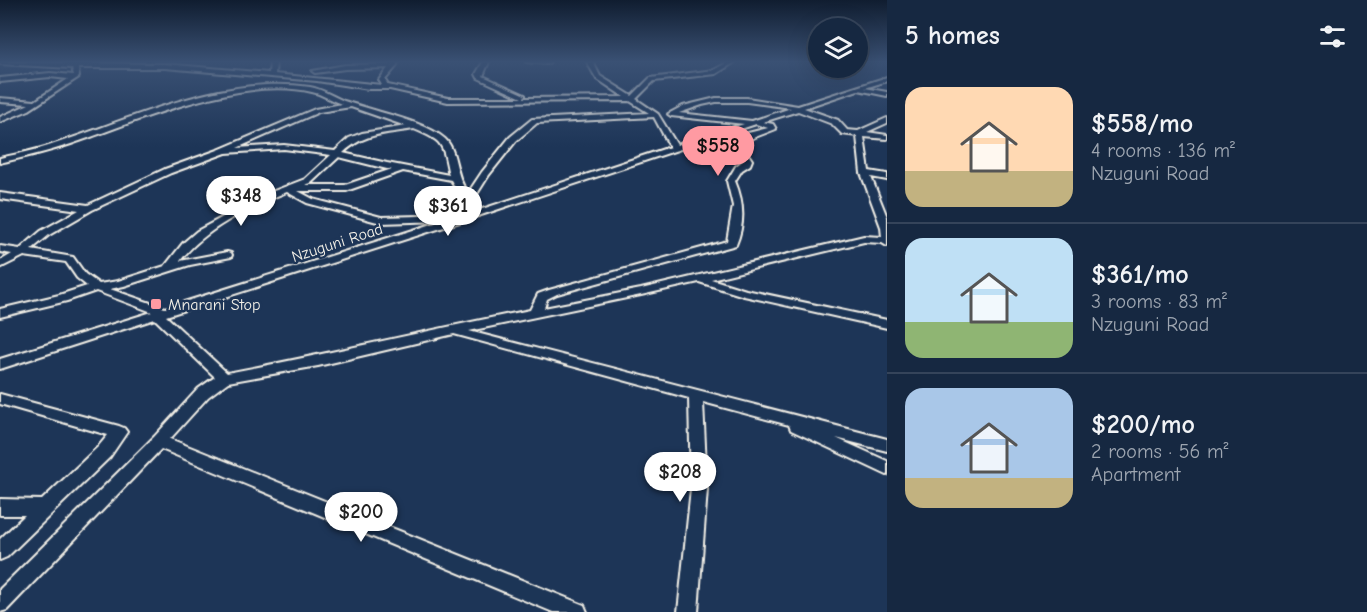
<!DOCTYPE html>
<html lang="en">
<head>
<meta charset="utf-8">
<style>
	:root { --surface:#162841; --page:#1f3048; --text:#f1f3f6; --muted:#9ea6b1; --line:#35445a; --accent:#ff9aa2 }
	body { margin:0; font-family:"Comic Neue",sans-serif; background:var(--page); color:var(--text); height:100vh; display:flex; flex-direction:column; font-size:22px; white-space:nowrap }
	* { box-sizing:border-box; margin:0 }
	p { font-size:20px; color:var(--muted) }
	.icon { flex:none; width:33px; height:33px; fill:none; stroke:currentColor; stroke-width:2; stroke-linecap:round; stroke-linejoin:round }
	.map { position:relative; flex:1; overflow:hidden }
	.drawer { display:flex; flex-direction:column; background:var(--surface); width:480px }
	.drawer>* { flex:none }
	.fabs { position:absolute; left:808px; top:18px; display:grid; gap:12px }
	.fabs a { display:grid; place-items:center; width:60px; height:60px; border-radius:50%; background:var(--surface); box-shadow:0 6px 24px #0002,0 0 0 2px var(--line); font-size:30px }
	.price { position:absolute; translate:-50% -51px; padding:0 14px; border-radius:21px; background:#fff; color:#222; font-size:20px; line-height:39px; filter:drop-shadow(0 2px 3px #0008) }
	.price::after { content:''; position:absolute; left:50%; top:36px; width:18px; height:14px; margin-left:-9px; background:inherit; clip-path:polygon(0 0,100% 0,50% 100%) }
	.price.current { background:var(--accent); color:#111 }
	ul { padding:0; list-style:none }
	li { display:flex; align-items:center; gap:18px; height:150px; padding:0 18px }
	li+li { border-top:2px solid var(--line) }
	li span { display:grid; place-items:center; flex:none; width:168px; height:120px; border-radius:18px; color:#555 }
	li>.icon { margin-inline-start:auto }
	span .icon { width:72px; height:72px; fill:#fffc; stroke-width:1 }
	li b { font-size:26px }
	h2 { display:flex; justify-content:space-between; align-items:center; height:72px; padding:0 18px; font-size:26px }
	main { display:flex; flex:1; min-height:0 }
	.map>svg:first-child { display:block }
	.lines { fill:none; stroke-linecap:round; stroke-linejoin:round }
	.minor-casing { stroke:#f4f1e8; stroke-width:4 }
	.minor { fill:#1d3557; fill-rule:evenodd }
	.poi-dot { fill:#ff9aa2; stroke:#1d3557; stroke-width:2 }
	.labels { text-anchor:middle; stroke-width:5; stroke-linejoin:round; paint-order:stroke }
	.street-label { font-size:16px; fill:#f4f1e8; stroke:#1d3557 }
	.poi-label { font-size:16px; fill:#f4f1e8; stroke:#1d3557; text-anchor:start }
</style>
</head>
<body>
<main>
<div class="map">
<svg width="887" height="612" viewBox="0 0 887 612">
	<rect width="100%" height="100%" fill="#1d3557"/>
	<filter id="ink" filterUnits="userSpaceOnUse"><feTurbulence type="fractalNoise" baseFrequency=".0167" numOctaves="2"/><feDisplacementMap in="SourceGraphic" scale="12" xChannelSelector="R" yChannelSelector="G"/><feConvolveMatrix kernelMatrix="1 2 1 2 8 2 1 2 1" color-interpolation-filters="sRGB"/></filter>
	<g filter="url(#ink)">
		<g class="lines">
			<defs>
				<g id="minor">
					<path d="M0,62L165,64L269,73L270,62H276L275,74L382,85L379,80L388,68L345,69L315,73L312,71L345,65L390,64L392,62H398L396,67L385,80L388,85L448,98H522L478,78L476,74L483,62H489L483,76L525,95L524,98L624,97L596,78L587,62H593L600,76L632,96L650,78L714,70L728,62H735L716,74L654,81L636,99L658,114L677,145L744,124L671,116L668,114L683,106L716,98H747L798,106L887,77V81L865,88L887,92V96L858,90L804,108L838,120L847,130L858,131L887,118V123L867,132L887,135V139L864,137L869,171L887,174V180L871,177L887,217V246L882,243L864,242L711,279L746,290L887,320V328L744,296L699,282L641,295L469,331L887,439V451L836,438L887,461V475L791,430L789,425L703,402L707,489L698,612H678L691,489L689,398L454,334L318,366L228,382L208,397L170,439L584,605L587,612H553L161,449L7,610L0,612V589L154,437L198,389L215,377L155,319L0,369V359L152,312L96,291L67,301L0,317V309L59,295L87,286L77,278L66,262L24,256L0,268V261L12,254L0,252V246L20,249L41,231L79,210L0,199V193L88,205L165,169L218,150L315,109L342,104C332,101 322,94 312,92C241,75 138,121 71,144C48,152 24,157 0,163V158C22,153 45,148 66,140C143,114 226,75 310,87C322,89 332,96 344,101C353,104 364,107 374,110C394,116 430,125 445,139C458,151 454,175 468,193L482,172L510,137L532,119L649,113L630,101L448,102L390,89H369L317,81L165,68H78L79,77L29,110L0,122V117L29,104L0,102V98L35,101L68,79L50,77L0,82V78L50,73L74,75L72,68L0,64ZM716,102H747L791,108L752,121L679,113L702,105ZM351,107L406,126L362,133L349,138L335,151L284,145L237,148L319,112ZM798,111L832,124L842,134L857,136L861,173L881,227L882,237L864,236L641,289L544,308L547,299L557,294L736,245C745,224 744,202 735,181L742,170L750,165L752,160L746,151L745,141L776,129L773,124L763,122ZM654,117L670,147L470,213L472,202L489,175L516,141L537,123ZM756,124L768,128L748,133L739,138L737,144L744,160L736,166L727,181L733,206L727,241L549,290L538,294L530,310C429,330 329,354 227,373L166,316L466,220ZM414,129C445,142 442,143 449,175L387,163L343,153C365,132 386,134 414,129ZM284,149L331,155L305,179L266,194L197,231L183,243L165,266L118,281L99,284L85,274L73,257L31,250L49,235L92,210L171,173L226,153ZM339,157L387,169H392L345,185H305L311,183ZM403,171L451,180L462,199L459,215L381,217L313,199L298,191H346ZM287,192L307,203L381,223L442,221L165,308L110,289L124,286L190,265L231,257L232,255L231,253L227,252L180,261C203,230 251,206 287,192Z"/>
					<polygon points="526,62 550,62 547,64"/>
					<polygon points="0,394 119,426 124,428 127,432 110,457 7,557 0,560 0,539 25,515 0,515 0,499 42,500 98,447 108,435 0,404"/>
				</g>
			</defs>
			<use href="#minor" class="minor-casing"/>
			<use href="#minor" class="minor"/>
		</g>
	</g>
	<linearGradient id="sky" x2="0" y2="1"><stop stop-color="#101d30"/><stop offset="0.42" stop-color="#3a5174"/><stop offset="1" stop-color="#3a5174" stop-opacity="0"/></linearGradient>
	<rect width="887" height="147" fill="url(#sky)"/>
	<rect class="poi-dot" x="150" y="298" width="12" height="12" rx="3"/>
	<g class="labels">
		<g class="street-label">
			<text transform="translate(337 242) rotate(-18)" y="6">Nzuguni Road</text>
		</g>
		<g class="poi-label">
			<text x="168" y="310">Mnarani Stop</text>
		</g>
	</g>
</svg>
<div class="fabs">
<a><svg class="icon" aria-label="layers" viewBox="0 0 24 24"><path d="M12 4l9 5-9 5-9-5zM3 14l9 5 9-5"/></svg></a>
</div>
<b class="price current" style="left:718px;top:177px">$558</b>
<b class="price" style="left:241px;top:227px">$348</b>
<b class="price" style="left:448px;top:237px">$361</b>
<b class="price" style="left:680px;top:503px">$208</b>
<b class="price" style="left:361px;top:543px">$200</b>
</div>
<section class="drawer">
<h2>5 homes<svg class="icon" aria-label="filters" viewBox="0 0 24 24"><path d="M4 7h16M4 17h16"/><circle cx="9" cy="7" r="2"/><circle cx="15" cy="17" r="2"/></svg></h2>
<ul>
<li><span style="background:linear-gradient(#ffd9b3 70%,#c2b280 0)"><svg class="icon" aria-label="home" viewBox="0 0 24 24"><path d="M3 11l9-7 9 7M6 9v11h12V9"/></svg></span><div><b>$558/mo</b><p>4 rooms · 136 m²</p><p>Nzuguni Road</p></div></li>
<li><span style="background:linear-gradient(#bfe0f5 70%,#8fb573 0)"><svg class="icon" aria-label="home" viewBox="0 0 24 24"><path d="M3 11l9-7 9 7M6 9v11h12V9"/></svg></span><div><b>$361/mo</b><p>3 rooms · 83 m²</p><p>Nzuguni Road</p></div></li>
<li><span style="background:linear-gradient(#a9c7e8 75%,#c2b280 0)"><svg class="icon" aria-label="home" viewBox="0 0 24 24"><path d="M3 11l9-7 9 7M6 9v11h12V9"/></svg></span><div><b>$200/mo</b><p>2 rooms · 56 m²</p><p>Apartment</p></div></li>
</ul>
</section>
</main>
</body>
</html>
